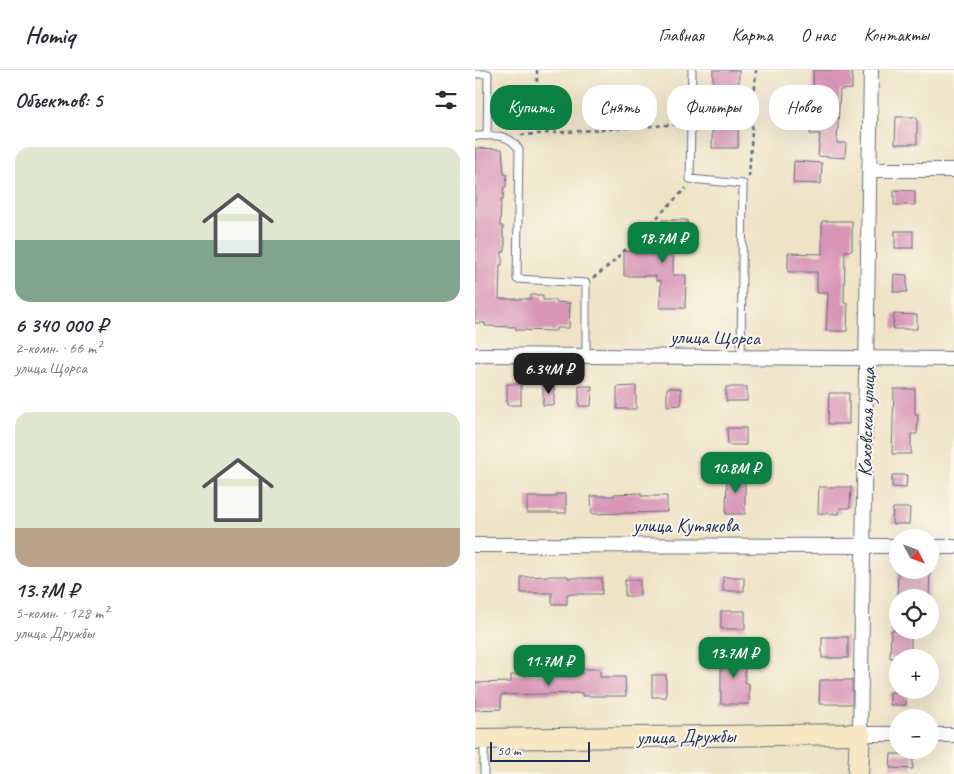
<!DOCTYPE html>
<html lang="ru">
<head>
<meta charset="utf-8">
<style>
	:root { --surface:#fff; --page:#f7f7f7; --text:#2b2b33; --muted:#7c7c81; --line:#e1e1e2; --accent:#0b8043 }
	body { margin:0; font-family:Caveat,sans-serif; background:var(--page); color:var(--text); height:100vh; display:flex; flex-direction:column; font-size:19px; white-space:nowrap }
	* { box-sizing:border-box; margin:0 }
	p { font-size:16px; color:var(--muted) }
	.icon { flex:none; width:28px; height:28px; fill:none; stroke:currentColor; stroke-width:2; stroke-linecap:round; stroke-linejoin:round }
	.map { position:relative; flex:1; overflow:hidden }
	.side { display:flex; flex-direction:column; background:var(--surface); width:475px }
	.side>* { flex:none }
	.guide { position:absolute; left:15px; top:15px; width:389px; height:45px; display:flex; gap:10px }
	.needle { width:32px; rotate:131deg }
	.tools { position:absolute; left:414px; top:459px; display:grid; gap:10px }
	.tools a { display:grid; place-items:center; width:50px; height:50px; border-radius:50%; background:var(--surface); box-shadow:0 5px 20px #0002; font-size:25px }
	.scale { position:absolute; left:15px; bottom:12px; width:100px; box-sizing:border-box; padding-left:5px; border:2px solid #1b2f5e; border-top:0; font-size:14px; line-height:18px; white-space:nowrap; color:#1b2f5e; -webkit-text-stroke:4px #fbf7ec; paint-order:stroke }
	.price { position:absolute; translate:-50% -42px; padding:0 11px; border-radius:10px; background:var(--accent); color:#fff; font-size:16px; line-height:32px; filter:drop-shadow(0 1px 2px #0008) }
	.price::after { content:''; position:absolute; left:50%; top:30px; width:15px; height:11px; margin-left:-8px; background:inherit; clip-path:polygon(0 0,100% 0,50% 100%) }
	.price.current { background:#222; color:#fff }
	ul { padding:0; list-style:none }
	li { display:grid; align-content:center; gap:10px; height:265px; padding:0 15px }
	li span { display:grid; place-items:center; height:155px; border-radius:15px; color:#555 }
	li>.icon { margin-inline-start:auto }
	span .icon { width:90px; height:90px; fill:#fffc; stroke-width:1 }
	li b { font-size:21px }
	h2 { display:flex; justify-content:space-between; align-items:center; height:60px; padding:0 15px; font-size:21px }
	.tag { padding:0 18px; border-radius:20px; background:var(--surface); box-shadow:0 5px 20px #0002; font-size:18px; line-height:45px }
	.tag.current { background:var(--accent); color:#fff }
	header { display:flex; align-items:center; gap:30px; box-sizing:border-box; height:70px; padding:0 25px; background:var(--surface); border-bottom:1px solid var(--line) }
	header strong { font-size:24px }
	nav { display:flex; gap:28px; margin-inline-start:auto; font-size:18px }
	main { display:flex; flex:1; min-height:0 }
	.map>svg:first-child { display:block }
	.building { fill:#d895b6 }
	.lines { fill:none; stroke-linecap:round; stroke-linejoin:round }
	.lane-casing { stroke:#656e82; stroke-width:9 }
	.street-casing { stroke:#656e82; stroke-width:16 }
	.secondary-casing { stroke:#656e82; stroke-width:22 }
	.path { stroke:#656e82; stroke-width:2.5; stroke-dasharray:4 4; stroke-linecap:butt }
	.lane { stroke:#fff; stroke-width:7 }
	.street { stroke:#fff; stroke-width:14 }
	.secondary { stroke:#f7e8c3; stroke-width:20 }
	.labels { text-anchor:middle; stroke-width:4; stroke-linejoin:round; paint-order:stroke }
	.street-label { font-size:20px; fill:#1b2f5e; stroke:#fbf7ec }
</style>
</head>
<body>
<header>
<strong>Homiq</strong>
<nav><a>Главная</a><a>Карта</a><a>О нас</a><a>Контакты</a></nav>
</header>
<main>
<section class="side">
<h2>Объектов: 5<svg class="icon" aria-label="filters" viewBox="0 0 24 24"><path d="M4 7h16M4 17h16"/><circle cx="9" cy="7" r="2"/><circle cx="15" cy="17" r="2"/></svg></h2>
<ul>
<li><span style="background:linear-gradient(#dfe7d0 60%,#7fa58c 0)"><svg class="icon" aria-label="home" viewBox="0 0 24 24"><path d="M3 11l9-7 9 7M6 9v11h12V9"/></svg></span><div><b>6 340 000 ₽</b><p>2-комн. · 66 m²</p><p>улица Щорса</p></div></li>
<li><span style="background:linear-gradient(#dfe7d0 75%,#b9a48a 0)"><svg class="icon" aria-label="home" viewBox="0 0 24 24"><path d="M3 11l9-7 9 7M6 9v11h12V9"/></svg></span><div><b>13.7M ₽</b><p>5-комн. · 128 m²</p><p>улица Дружбы</p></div></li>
</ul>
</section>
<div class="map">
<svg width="479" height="704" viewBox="0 0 479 704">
	<rect width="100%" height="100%" fill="#fbf7ec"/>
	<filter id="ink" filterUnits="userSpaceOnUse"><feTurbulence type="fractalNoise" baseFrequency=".02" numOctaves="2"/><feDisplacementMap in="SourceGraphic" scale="10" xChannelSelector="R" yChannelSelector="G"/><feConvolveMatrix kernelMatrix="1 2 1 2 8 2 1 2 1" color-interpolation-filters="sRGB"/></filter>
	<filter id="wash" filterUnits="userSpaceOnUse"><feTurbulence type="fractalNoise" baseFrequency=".0096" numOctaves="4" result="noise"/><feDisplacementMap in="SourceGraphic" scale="20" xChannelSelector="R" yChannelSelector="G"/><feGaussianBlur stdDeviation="1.12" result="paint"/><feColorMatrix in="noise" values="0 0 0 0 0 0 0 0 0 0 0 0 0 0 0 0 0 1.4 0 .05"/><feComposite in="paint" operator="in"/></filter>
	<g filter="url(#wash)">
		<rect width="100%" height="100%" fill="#efe3c5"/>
		<g id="blocks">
			<g class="building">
				<polygon points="238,0 264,0 263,78 237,78"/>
				<polygon points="338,0 377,0 377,19 365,20 362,73 371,73 370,88 343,86 345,64 335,64 336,56 316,55 317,35 339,36"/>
				<polygon points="421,47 442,47 442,74 420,74"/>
				<polygon points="0,78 27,79 29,104 32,104 31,117 29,117 28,130 26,130 25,156 28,156 28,168 30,168 30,182 27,182 27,195 25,195 24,229 56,229 56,225 68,225 68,230 81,230 81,232 95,233 94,258 81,258 81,261 41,260 41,257 10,256 10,253 0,253"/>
				<polygon points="319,91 347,93 346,114 318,113"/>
				<polygon points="419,120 440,121 440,135 419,135"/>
				<polygon points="187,150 212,150 211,182 198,182 198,205 211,205 210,238 185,238 186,211 181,211 181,206 149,206 149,181 186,182"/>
				<polygon points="347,151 377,151 377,181 370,181 369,233 373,233 372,261 351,261 353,223 342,223 342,202 313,202 313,183 347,184"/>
				<rect x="420" y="161" width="18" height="17"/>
				<polygon points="419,204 432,205 432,222 418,222"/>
				<polygon points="419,244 442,245 442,259 418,259"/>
				<rect x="32" y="314" width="14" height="21"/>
				<rect x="68" y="315" width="11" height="20"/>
				<polygon points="104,316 117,316 116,336 104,336"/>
				<polygon points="161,316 161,339 142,339 142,317"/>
				<rect x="251" y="317" width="21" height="14"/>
				<polygon points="192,318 206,318 206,335 192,336"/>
				<polygon points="419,319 440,319 440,344 443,344 442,364 436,364 436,384 417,384"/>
				<polygon points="354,323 374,323 374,354 353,354"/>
				<polygon points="252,358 271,358 271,375 253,375"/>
				<polygon points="252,404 270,404 270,444 251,444"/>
				<polygon points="417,405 432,405 431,418 417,417"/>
				<polygon points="344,417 376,417 375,438 365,438 364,444 343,443"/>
				<polygon points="166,423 166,426 192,426 192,442 117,444 116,426 139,426 139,424"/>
				<polygon points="81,424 91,424 91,443 52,443 52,427 81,427"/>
				<polygon points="418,438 435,438 434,454 417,454"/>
				<polygon points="423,500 455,501 454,528 422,528"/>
				<polygon points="77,506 93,506 93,508 127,508 127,524 92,524 92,534 77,534 77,523 46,523 46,507"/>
				<rect x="248" y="507" width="21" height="14"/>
				<rect x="150" y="510" width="15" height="16"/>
				<rect x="246" y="541" width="24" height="18"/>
				<polygon points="416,560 436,560 436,588 415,588"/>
				<rect x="347" y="567" width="26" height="21"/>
				<polygon points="246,582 270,582 270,613 274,613 274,634 246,634"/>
				<polygon points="107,599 125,599 125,607 150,607 151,626 107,626 107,623 26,625 26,639 0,640 0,613 36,612 36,605 107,604"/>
				<rect x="177" y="605" width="14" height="22"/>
				<polygon points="345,610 377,610 377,634 344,634"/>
				<polygon points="415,622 432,622 431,635 415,635"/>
				<polygon points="416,684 438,684 438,699 415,698"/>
			</g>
		</g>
	</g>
	<g filter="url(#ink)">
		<use href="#blocks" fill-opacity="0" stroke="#656e82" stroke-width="1"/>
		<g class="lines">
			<defs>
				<g id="lane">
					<polyline points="217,0 215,109 268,114 266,288"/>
					<polyline points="0,4 13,4 12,66"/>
					<path d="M0,66C18,66 34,62 44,80L42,209L111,213V286"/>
					<polyline points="9,704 9,669"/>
				</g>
				<g id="street">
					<polyline points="396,0 385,664 422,664"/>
					<polyline points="394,100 479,100"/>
					<polyline points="0,285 479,289"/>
					<polyline points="0,475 422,476"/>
					<polyline points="455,477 479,477"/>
					<polyline points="455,665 479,665"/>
				</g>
				<polyline id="secondary" points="0,669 385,664 383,704"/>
			</defs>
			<use href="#lane" class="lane-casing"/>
			<use href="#street" class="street-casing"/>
			<use href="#secondary" class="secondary-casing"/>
			<g class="path">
				<polyline points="62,0 62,64"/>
				<polyline points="46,65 207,54"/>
				<polyline points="274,107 281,0"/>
				<polyline points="118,208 135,195 211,118"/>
			</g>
			<use href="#lane" class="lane"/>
			<use href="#street" class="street"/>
			<use href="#secondary" class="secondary"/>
		</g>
	</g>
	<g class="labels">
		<g class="street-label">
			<text transform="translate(240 267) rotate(1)" y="7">улица Щорса</text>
			<text transform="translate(391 352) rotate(-88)" y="7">Каховская улица</text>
			<text x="211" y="462">улица Кутякова</text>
			<text transform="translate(211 666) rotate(-1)" y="7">улица Дружбы</text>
		</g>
	</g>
</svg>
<div class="tools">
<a><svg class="needle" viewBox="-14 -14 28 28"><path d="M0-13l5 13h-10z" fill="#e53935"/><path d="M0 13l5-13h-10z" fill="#7c7c81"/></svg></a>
<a><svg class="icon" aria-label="locate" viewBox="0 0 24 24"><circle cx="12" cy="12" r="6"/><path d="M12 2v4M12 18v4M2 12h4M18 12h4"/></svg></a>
<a>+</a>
<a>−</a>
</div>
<div class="scale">50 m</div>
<b class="price" style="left:188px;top:194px">18.7M ₽</b>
<b class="price current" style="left:74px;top:325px">6.34M ₽</b>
<b class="price" style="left:261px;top:424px">10.8M ₽</b>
<b class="price" style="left:259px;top:609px">13.7M ₽</b>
<b class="price" style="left:74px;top:617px">11.7M ₽</b>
<div class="guide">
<a class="tag current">Купить</a>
<a class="tag">Снять</a>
<a class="tag">Фильтры</a>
<a class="tag">Новое</a>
</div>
</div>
</main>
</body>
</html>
